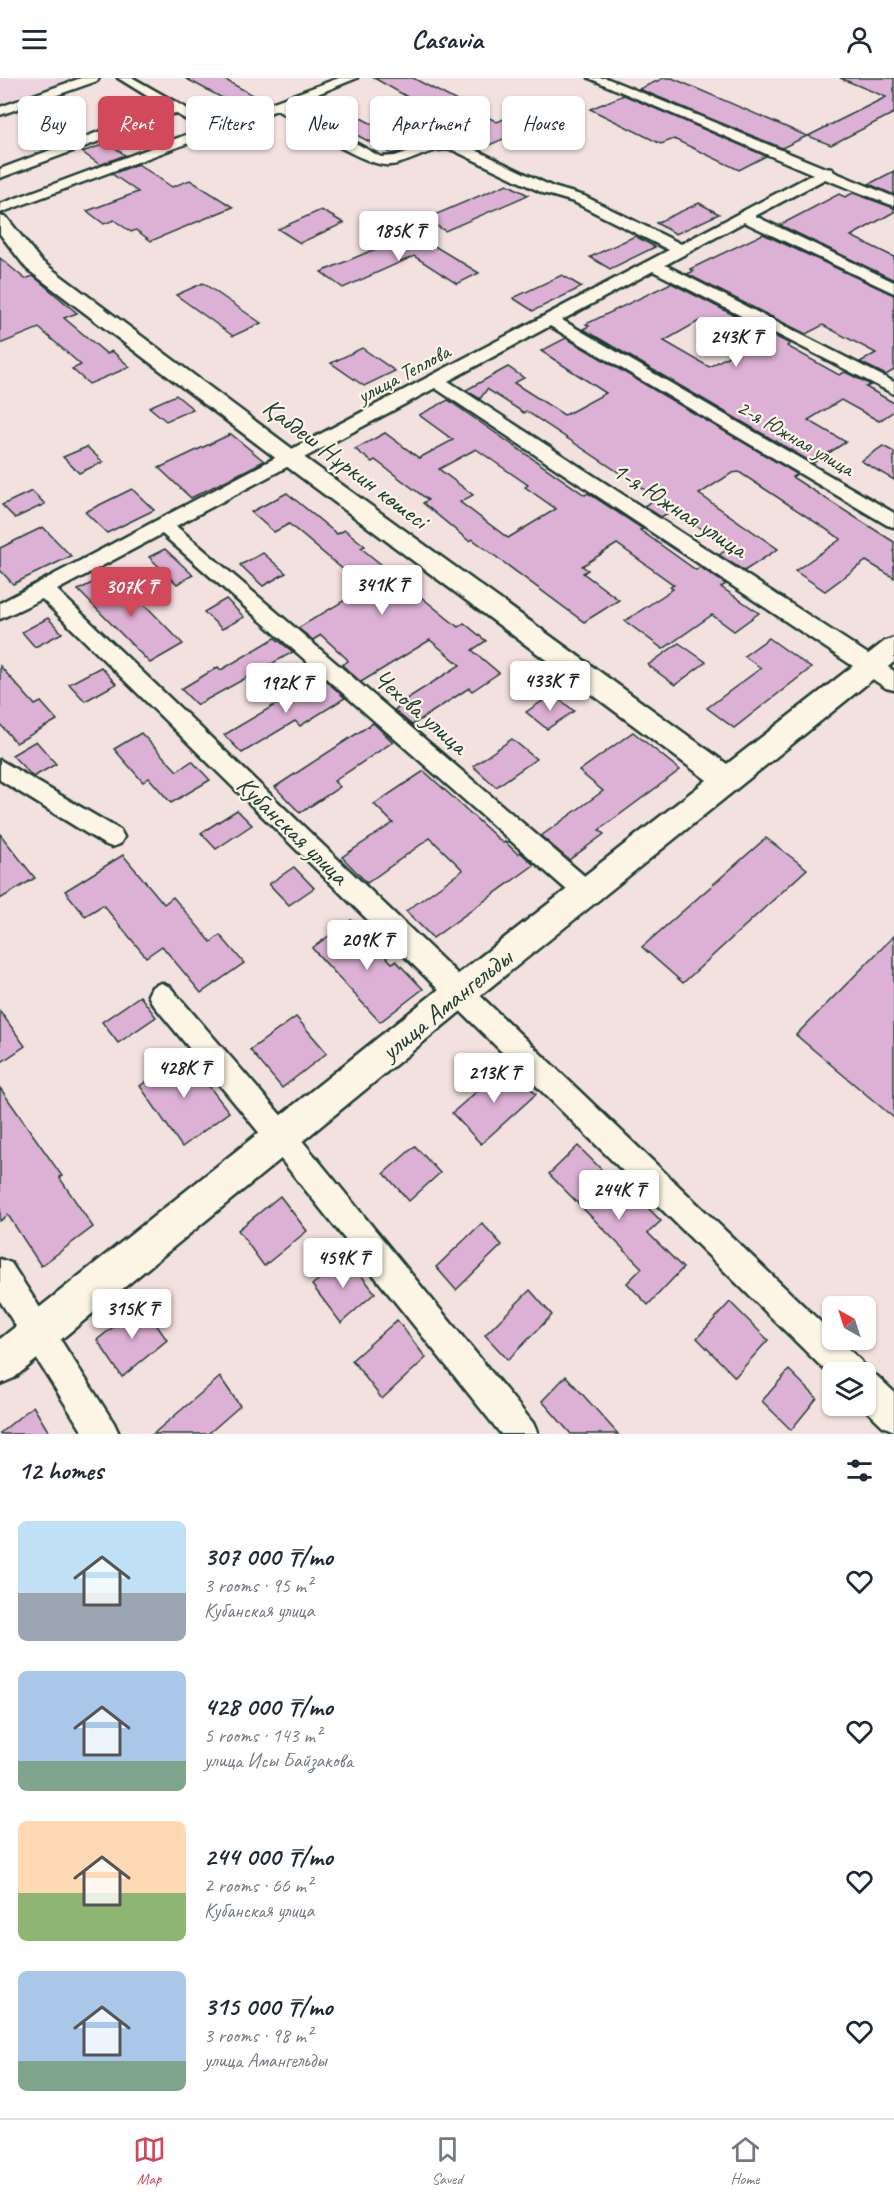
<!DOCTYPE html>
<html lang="en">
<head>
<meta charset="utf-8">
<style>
	:root { --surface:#fff; --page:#f6f6f7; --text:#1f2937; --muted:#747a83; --line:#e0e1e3; --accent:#d1495b }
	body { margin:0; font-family:Caveat,sans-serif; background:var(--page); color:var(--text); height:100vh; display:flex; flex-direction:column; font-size:22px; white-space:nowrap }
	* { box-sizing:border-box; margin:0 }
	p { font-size:20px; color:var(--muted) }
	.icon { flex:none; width:33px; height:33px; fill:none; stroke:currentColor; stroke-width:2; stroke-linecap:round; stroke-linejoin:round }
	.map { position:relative; height:1356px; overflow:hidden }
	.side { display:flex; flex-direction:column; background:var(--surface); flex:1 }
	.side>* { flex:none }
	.hud { position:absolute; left:18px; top:18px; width:858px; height:54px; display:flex; gap:12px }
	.needle { width:39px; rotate:321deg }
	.tools { position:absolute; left:822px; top:1218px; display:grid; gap:12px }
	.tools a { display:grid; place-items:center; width:54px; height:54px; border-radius:9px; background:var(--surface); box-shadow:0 2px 4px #0004; font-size:30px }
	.price { position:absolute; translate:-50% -51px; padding:0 14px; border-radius:6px; background:#fff; color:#222; font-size:20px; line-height:39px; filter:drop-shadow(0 2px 3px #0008) }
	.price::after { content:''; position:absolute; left:50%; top:36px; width:18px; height:14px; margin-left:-9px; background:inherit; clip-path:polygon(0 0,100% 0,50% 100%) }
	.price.current { background:var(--accent); color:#fff }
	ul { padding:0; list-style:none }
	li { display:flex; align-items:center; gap:18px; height:150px; padding:0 18px }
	li span { display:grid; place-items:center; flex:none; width:168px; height:120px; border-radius:9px; color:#555 }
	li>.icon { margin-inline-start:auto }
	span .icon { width:72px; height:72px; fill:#fffc; stroke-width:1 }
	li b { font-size:26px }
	h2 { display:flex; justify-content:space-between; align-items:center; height:72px; padding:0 18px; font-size:26px }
	.pill { padding:0 21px; border-radius:9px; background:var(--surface); box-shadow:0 2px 4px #0004; font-size:21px; line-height:54px }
	.pill.current { background:var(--accent); color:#fff }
	header { display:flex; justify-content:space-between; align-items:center; height:78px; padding:0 18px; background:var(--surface); font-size:27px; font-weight:700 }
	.tab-bar { display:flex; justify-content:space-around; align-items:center; height:84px; border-top:2px solid var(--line); background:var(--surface); font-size:16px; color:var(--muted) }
	.tab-bar a { display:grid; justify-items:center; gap:3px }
	.tab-bar .current { color:var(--accent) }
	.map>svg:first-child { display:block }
	.built { fill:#ecd3dd }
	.building { fill:#ddb1d5; stroke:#1f3d34; stroke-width:1.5; fill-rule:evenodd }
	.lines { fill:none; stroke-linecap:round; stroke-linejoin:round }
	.minor-casing { stroke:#1f3d34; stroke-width:5 }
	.tertiary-casing { stroke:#1f3d34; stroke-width:5 }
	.minor { fill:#fcf5e5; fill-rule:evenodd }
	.tertiary { fill:#fcf5e5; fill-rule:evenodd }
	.labels { text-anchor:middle; stroke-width:4.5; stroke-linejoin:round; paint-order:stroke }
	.far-street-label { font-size:22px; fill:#1f3d34; stroke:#fcf5e5 }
	.street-label { font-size:26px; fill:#1f3d34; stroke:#fcf5e5 }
</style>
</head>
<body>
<header><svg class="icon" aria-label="menu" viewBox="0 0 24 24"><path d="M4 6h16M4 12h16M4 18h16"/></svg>Casavia<svg class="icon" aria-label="person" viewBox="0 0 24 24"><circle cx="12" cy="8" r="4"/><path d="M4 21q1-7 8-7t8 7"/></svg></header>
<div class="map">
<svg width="894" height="1356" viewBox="0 0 894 1356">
	<rect width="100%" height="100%" fill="#f3e1e0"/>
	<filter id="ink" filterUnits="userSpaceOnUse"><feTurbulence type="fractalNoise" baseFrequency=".0167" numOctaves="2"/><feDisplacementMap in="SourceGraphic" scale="12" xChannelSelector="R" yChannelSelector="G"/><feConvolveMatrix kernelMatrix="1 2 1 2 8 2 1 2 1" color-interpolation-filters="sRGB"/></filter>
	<g filter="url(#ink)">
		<polygon class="built" points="0,0 73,0 0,26"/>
		<g class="building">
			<polygon points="185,0 222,0 260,21 239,29"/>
			<polygon points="374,0 413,0 497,44 506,40 527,51 487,68 465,57 471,55"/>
			<polygon points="664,0 672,0 807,58 782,70 639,11"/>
			<polygon points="840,0 894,0 894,35 831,67 808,58 886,19"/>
			<polygon points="624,17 766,78 739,92 674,61 661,66 590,31"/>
			<polygon points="319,18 416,69 392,76 299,26"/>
			<polygon points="108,65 125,77 100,87 82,74"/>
			<polygon points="138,86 172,109 190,102 233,129 151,163 136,152 131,154 114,142 104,146 87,133 138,114 112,96"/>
			<polygon points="894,93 894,117 869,106"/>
			<polygon points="507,106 528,117 445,153 425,141"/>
			<polygon points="853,115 894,130 894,134 851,158 894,179 894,202 780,147 839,116 845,119"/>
			<polygon points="699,125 719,136 676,156 656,145"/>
			<polygon points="321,132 344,145 300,165 278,151"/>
			<polygon points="413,155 479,195 457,206 414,178 343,210 321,194"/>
			<polygon points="763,156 894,217 894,292 886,297 860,284 876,275 823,247 806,256 687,196 694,193 690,191"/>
			<polygon points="635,158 655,169 610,191 590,179"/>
			<polygon points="0,180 25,201 33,198 38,202 77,235 64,240 107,276 112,273 130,289 89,306 72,291 81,287 39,250 0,266"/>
			<polygon points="562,197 582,209 533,233 513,220"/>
			<polygon points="203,205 261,245 233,258 176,217"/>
			<path d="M671,205L790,266L787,268L839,297L845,294L871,307L866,309L894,325V333L879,343L841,322L808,342L846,364L813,385L583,251L589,248L586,246ZM699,243L745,269L709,289L664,263Z"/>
			<polygon points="566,260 797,396 792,399 894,464 894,500 866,483 825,513 795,493 841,461 739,394 732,395 699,416 778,471 744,493 719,477 729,470 673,432 661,439 644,428 657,420 526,333 524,335 487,311 480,321 466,312 508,289 524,300 514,305 564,337 567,336 606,315 541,273"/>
			<polygon points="362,270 395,293 364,308 331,285"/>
			<polygon points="176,317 193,331 166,343 149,329"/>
			<path d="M448,322L585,417L588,415L643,451L640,452L696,492L700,489L726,506L721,509L759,535L734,553L712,537L663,571L625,543L673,511L670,509L674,507L617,466L582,488L588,492L583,495L619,522L584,544L472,461L469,463L423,425L428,422L375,382L372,384L355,371L385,355L419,380L453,362L419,337ZM476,371L528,407L525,409L556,431L508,460L460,424L473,417L439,391Z"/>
			<polygon points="231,356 264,383 191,420 159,390"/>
			<polygon points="883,368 894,374 894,402 861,383"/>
			<polygon points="87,369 103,384 79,395 63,379"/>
			<polygon points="132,411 154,432 107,455 85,434"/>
			<polygon points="32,413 45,426 15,440 2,427"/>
			<polygon points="287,415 337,456 345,452 365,468 361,470 458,549 464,545 486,563 472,572 499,595 472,613 469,610 412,647 394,632 399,629 397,627 460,587 430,562 361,604 342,587 348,583 347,581 321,557 313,562 298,550 362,512 356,507 359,505 289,446 274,454 251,434"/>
			<polygon points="43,449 71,478 13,506 0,492 0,470"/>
			<polygon points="165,471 193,497 177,506 149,479"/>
			<polygon points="263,475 286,495 263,508 240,487"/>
			<polygon points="112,495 150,532 183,566 150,585 78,512"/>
			<polygon points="226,521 244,539 222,551 204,534"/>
			<polygon points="48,540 62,555 35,569 22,554"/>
			<polygon points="275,560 293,574 197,627 181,611 218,589 221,592"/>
			<polygon points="769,560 811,590 734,650 707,630 761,590 744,578"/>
			<polygon points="679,565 706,584 675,607 648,587"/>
			<polygon points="0,588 35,627 41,624 57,642 16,665 0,646"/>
			<polygon points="101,589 116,606 85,623 69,606"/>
			<polygon points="322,599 345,620 300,648 295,643 242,675 224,657"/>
			<polygon points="553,616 574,633 547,651 526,634"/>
			<polygon points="373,645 393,664 334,703 340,709 300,735 275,709"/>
			<polygon points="633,654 680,692 599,752 604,756 569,782 541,758 603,713 579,693"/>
			<polygon points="141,655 177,693 192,683 210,702 171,725 149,700 143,704 114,671"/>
			<polygon points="512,661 536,681 496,709 473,688"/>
			<polygon points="36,663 56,686 33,699 12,677"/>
			<polygon points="424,693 503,765 505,764 518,776 520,774 534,787 433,860 406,833 463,792 430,760 367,805 342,779 393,745 374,726"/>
			<polygon points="237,732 252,747 216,771 201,755"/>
			<polygon points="0,756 35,800 0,821"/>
			<polygon points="766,760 807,791 683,905 642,869"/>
			<polygon points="123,777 164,826 173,819 211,864 220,857 244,885 201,915 162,868 146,879 103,827 85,838 65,813"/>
			<polygon points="294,789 314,810 289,827 269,806"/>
			<polygon points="351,842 392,885 396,883 423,911 380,944 312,870"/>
			<polygon points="894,858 894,1040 796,957"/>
			<polygon points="140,918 156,939 118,965 102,944"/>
			<polygon points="0,933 25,968 0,985"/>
			<polygon points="296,939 327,975 282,1010 250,972"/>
			<polygon points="187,974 204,996 201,998 229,1034 182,1069 140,1008"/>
			<polygon points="507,987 536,1016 481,1066 452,1035"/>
			<polygon points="0,1010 62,1098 59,1099 93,1149 41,1188 8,1137 0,1143"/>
			<polygon points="415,1068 440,1095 409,1123 384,1095"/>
			<polygon points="578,1068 627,1117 631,1113 661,1143 648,1155 683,1190 648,1227 627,1205 642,1190 549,1096"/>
			<polygon points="280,1118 307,1153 264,1188 238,1152"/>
			<polygon points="482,1145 502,1167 456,1212 436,1189"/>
			<polygon points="346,1178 375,1215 341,1245 312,1207"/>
			<polygon points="530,1212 552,1237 508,1282 485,1257"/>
			<polygon points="730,1224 768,1262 735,1299 697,1260"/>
			<polygon points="142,1226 167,1262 122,1299 97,1262"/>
			<polygon points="397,1242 426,1280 382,1321 352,1282"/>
			<polygon points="789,1292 817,1320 791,1352 762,1323"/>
			<polygon points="566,1298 618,1356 571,1356 542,1323"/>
			<polygon points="220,1299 240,1328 208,1356 153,1356"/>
			<polygon points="33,1328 50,1356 0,1356 0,1355"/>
		</g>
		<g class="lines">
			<defs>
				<g id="minor">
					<polygon points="81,0 99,0 97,3 0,37 0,29"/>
					<path d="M118,0H133L214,46L339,0H357L288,28L381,79L395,78L436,64L461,65L553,109L584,118L681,166L813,96L589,0H606L825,90L832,91L834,94L894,119V128L825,101L755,138L894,204V215L744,144L665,187L894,304V316L653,193L562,242L894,435V449L887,447L550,248L448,303L894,593V612L886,610L435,310L176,448L595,807L598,814L595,821L586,824L577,821L162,456L57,512L832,1255V1262H839L861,1283L865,1293L877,1298L894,1314V1353L883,1348L862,1328H866V1294H832V1299L42,521L0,541V525L669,172L574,124L543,115L453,72C430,68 412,85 390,87C367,90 300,45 277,32L0,135V126L202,51L175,35L0,100V91L165,29Z"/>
					<polygon points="0,682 120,752 124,759 120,766 112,769 104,766 0,702"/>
					<polygon points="161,905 170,909 291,1049 533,1345 538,1356 501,1356 271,1069 152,925 148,917 152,909"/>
					<polygon points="0,1181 11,1185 114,1345 119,1356 84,1356 0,1223"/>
				</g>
				<polygon id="tertiary" points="0,138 7,140 41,183 298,375 727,686 885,563 894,560 894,584 472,924 14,1300 0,1306 0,1261 448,904 707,702 282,385 27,191 0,156"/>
			</defs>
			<use href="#minor" class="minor-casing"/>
			<use href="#tertiary" class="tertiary-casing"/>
			<use href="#minor" class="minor"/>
			<use href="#tertiary" class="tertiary"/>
		</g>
	</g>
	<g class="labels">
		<g class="far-street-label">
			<text transform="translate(403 295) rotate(-28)" y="8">улица Теплова</text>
			<text transform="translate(796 359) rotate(30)" y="8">2-я Южная улица</text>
		</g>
		<g class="street-label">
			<text transform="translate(346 385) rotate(37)" y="9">Қабдеш Нұркин көшесі</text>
			<text transform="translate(680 431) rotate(33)" y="9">1-я Южная улица</text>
			<text transform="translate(421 633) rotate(41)" y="9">Чехова улица</text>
			<text transform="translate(293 752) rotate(44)" y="9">Кубанская улица</text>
			<text transform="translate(446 926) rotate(-39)" y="9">улица Амангельды</text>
		</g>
	</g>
</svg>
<div class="tools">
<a><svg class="needle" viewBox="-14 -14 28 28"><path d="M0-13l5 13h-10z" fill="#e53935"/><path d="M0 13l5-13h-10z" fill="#747a83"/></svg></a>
<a><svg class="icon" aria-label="layers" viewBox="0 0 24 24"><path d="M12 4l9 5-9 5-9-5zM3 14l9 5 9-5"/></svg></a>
</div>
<b class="price" style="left:399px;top:184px">185K ₸</b>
<b class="price" style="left:736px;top:290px">243K ₸</b>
<b class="price" style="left:382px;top:538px">341K ₸</b>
<b class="price current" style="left:131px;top:540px">307K ₸</b>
<b class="price" style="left:550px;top:634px">433K ₸</b>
<b class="price" style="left:286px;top:636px">192K ₸</b>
<b class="price" style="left:367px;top:893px">209K ₸</b>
<b class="price" style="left:184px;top:1021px">428K ₸</b>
<b class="price" style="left:494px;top:1026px">213K ₸</b>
<b class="price" style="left:619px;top:1143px">244K ₸</b>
<b class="price" style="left:343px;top:1211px">459K ₸</b>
<b class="price" style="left:132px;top:1262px">315K ₸</b>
<div class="hud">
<a class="pill">Buy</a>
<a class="pill current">Rent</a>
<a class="pill">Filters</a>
<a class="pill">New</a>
<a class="pill">Apartment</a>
<a class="pill">House</a>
</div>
</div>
<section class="side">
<h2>12 homes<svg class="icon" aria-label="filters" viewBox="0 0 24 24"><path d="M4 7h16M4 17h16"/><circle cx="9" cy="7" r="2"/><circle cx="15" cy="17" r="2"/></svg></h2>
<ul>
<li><span style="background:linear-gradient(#bfe0f5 60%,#9aa5b1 0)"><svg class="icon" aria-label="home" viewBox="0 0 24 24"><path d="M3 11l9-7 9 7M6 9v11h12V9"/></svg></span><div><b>307 000 ₸/mo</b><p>3 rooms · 95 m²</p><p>Кубанская улица</p></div><svg class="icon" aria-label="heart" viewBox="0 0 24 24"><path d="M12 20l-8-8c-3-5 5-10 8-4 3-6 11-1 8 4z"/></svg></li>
<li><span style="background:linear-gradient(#a9c7e8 75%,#7fa58c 0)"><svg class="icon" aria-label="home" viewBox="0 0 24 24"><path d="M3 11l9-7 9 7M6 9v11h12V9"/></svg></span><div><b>428 000 ₸/mo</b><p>5 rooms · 143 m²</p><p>улица Исы Байзакова</p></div><svg class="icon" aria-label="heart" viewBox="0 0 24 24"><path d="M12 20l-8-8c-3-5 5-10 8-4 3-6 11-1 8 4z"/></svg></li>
<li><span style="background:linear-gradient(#ffd9b3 60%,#8fb573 0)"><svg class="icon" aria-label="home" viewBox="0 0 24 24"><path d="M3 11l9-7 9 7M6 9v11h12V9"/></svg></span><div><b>244 000 ₸/mo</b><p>2 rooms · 66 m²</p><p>Кубанская улица</p></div><svg class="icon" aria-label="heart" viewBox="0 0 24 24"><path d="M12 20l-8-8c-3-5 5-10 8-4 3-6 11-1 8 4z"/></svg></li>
<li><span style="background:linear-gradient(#a9c7e8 75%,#7fa58c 0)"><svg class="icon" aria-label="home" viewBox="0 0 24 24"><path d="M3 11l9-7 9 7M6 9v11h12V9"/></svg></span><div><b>315 000 ₸/mo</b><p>3 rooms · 98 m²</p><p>улица Амангельды</p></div><svg class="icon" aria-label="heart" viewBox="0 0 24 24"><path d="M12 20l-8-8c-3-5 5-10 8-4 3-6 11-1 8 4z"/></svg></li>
</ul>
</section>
<nav class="tab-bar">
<a class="current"><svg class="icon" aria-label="map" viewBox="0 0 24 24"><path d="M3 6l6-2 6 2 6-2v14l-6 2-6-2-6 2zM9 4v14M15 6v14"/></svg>Map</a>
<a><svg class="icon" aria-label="saved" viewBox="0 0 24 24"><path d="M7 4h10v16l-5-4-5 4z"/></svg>Saved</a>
<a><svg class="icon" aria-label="home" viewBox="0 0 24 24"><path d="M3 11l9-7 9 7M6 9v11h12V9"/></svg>Home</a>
</nav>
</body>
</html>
